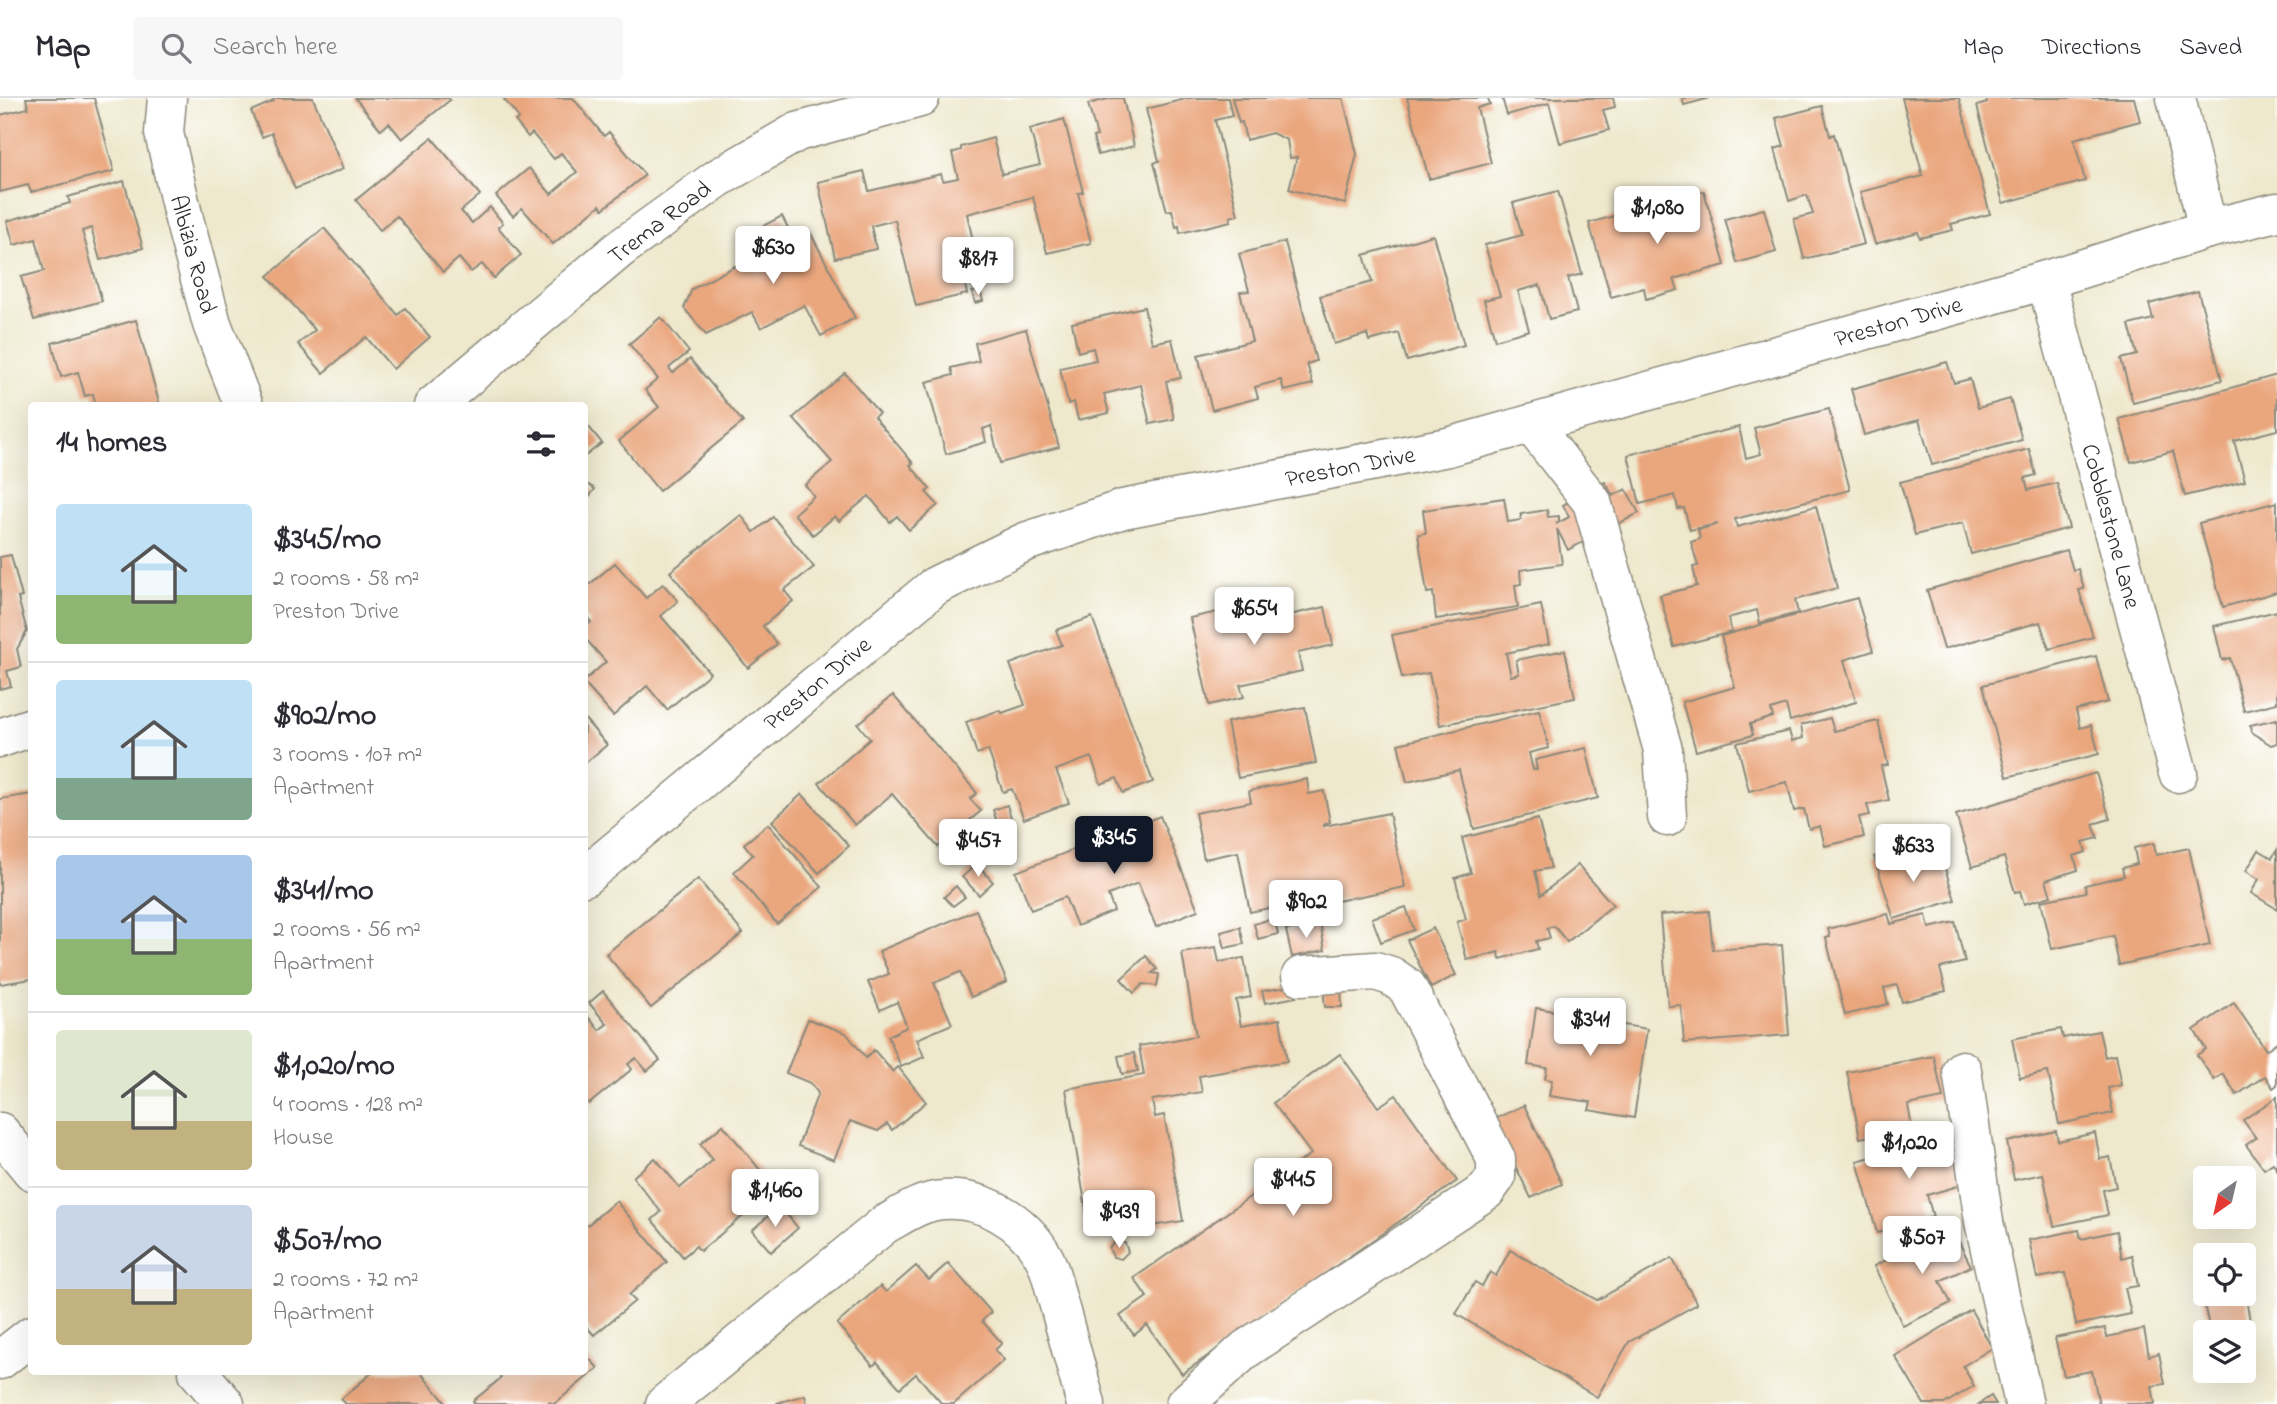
<!DOCTYPE html>
<html lang="en">
<head>
<meta charset="utf-8">
<style>
	:root { --surface:#fff; --page:#f7f7f7; --text:#2b2b33; --muted:#7c7c81; --line:#e1e1e2; --accent:#111827 }
	body { margin:0; font-family:"Indie Flower",sans-serif; background:var(--page); color:var(--text); height:100vh; display:flex; flex-direction:column; font-size:26px; white-space:nowrap }
	* { box-sizing:border-box; margin:0 }
	p { font-size:23px; color:var(--muted) }
	.icon { flex:none; width:38px; height:38px; fill:none; stroke:currentColor; stroke-width:2; stroke-linecap:round; stroke-linejoin:round }
	.map { position:relative; flex:1; overflow:hidden }
	.drawer { position:absolute; left:28px; top:304px; width:560px; height:973px; display:flex; flex-direction:column; background:var(--surface); border-radius:7px; box-shadow:0 7px 28px #0002 }
	.drawer>* { flex:none }
	.needle { width:46px; rotate:214deg }
	.buttons { position:absolute; left:2193px; top:1068px; display:grid; gap:14px }
	.buttons a { display:grid; place-items:center; width:63px; height:63px; border-radius:7px; background:var(--surface); box-shadow:0 7px 28px #0002; font-size:35px }
	.price { position:absolute; translate:-50% -60px; padding:0 16px; border-radius:7px; background:#fff; color:#222; font-size:23px; line-height:46px; filter:drop-shadow(0 2px 4px #0008) }
	.price::after { content:''; position:absolute; left:50%; top:42px; width:21px; height:16px; margin-left:-10px; background:inherit; clip-path:polygon(0 0,100% 0,50% 100%) }
	.price.selected { background:var(--accent); color:#fff }
	ul { padding:0; list-style:none }
	li { display:flex; align-items:center; gap:21px; height:175px; padding:0 28px }
	li+li { border-top:2px solid var(--line) }
	li span { display:grid; place-items:center; flex:none; width:196px; height:140px; border-radius:7px; color:#555 }
	li>.icon { margin-inline-start:auto }
	span .icon { width:84px; height:84px; fill:#fffc; stroke-width:1 }
	li b { font-size:30px }
	h2 { display:flex; justify-content:space-between; align-items:center; height:84px; padding:0 28px; font-size:30px }
	header { display:flex; align-items:center; gap:42px; box-sizing:border-box; height:98px; padding:0 35px; background:var(--surface); border-bottom:2px solid var(--line) }
	header strong { font-size:33px }
	nav { display:flex; gap:38px; margin-inline-start:auto; font-size:24px }
	.search { width:490px; height:63px; background:var(--page); display:flex; align-items:center; gap:18px; box-sizing:border-box; padding:0 24px; border-radius:7px; color:var(--muted); font-size:26px }
	.map>svg:first-child { display:block }
	.building { fill:#eaa67d }
	.lines { fill:none; stroke-linecap:round; stroke-linejoin:round }
	.minor-casing { stroke:#8c8a7c; stroke-width:41 }
	.minor { stroke:#fff; stroke-width:38 }
	.labels { text-anchor:middle; stroke-width:5; stroke-linejoin:round; paint-order:stroke }
	.street-label { font-size:24px; fill:#2b2b2b; stroke:#fff }
</style>
</head>
<body>
<header>
<strong>Map</strong>
<div class="search"><svg class="icon" aria-label="search" viewBox="0 0 24 24"><circle cx="10" cy="10" r="6"/><path d="M15 15l6 6"/></svg>Search here</div>
<nav><a>Map</a><a>Directions</a><a>Saved</a></nav>
</header>
<div class="map">
<svg width="2277" height="1306" viewBox="0 0 2277 1306">
	<rect width="100%" height="100%" fill="#fff"/>
	<filter id="ink" filterUnits="userSpaceOnUse"><feTurbulence type="fractalNoise" baseFrequency=".0143" numOctaves="2"/><feDisplacementMap in="SourceGraphic" scale="14" xChannelSelector="R" yChannelSelector="G"/><feConvolveMatrix kernelMatrix="1 2 1 2 8 2 1 2 1" color-interpolation-filters="sRGB"/></filter>
	<filter id="wash" filterUnits="userSpaceOnUse"><feTurbulence type="fractalNoise" baseFrequency=".00686" numOctaves="4" result="noise"/><feDisplacementMap in="SourceGraphic" scale="28" xChannelSelector="R" yChannelSelector="G"/><feGaussianBlur stdDeviation="1.57" result="paint"/><feColorMatrix in="noise" values="0 0 0 0 0 0 0 0 0 0 0 0 0 0 0 0 0 1.4 0 .05"/><feComposite in="paint" operator="in"/></filter>
	<g filter="url(#wash)">
		<rect width="100%" height="100%" fill="#eee8cc"/>
		<g id="blocks">
			<g class="building">
				<polygon points="26,0 94,0 114,73 31,94 28,87 0,94 0,17 28,10"/>
				<polygon points="273,0 313,0 343,71 295,91 272,35 262,39 251,13 274,3"/>
				<polygon points="355,0 449,0 450,2 402,41 389,25 381,32"/>
				<polygon points="503,0 573,0 604,38 609,34 645,77 603,111 600,107 553,146 522,110 513,118 496,98 529,70 551,96 577,74 561,55 554,61 532,35 528,39 515,23 519,20"/>
				<polygon points="1112,0 1123,0 1134,48 1098,57 1093,39 1097,38 1088,6"/>
				<polygon points="1189,0 1228,0 1232,18 1215,22 1238,117 1230,119 1231,123 1180,135 1179,128 1176,129 1172,112 1167,113 1154,65 1159,63 1146,11"/>
				<polygon points="1232,0 1343,0 1357,56 1345,106 1289,91 1297,59 1290,60 1287,42 1272,35 1246,42 1242,24 1239,25"/>
				<polygon points="1407,0 1488,0 1490,6 1477,10 1491,65 1429,81"/>
				<polygon points="1502,0 1613,0 1615,9 1603,12 1609,32 1560,45 1549,5 1507,17"/>
				<polygon points="1682,0 1707,0 1707,1 1684,7"/>
				<polygon points="1902,0 1959,0 1990,116 1951,126 1953,132 1920,140 1918,134 1875,146 1860,94 1923,78"/>
				<polygon points="1986,0 2134,0 2140,23 2074,41 2085,83 2003,105 1977,8 1987,5"/>
				<polygon points="1822,8 1830,38 1834,36 1864,146 1804,161 1794,121 1813,116 1807,97 1789,103 1775,51 1784,48 1776,20"/>
				<polygon points="1064,21 1083,94 1078,95 1091,145 1047,155 1033,99 967,116 978,165 961,169 967,196 916,208 895,122 871,128 876,151 835,160 818,84 864,73 869,93 941,76 943,83 958,80 952,55 961,52 961,49 993,40 1002,76 1040,67 1030,31"/>
				<polygon points="432,40 480,97 461,113 472,125 490,109 503,125 498,129 521,157 494,180 482,166 471,174 459,160 443,174 397,118 380,132 356,102"/>
				<polygon points="124,83 143,150 100,162 91,130 82,133 102,203 34,222 21,179 44,173 36,141 14,147 7,123 70,105 68,99"/>
				<polygon points="1558,93 1582,176 1568,180 1577,214 1549,221 1540,187 1518,193 1529,232 1495,242 1484,202 1500,198 1485,147 1522,137 1513,105"/>
				<polygon points="1704,93 1725,167 1674,181 1678,192 1646,201 1644,190 1611,199 1589,125"/>
				<polygon points="1764,111 1776,154 1737,165 1725,121"/>
				<polygon points="782,118 793,140 809,132 855,220 821,238 804,207 761,230 752,214 706,237 684,210 692,191 765,152 755,132"/>
				<polygon points="324,130 398,217 405,210 430,239 393,271 366,239 323,275 298,246 315,232 268,178"/>
				<polygon points="1433,137 1464,247 1407,263 1399,235 1369,243 1367,236 1334,246 1320,198 1372,184 1364,157"/>
				<polygon points="1285,144 1316,263 1307,266 1313,286 1284,293 1281,282 1255,289 1258,300 1212,312 1198,257 1252,243 1240,194 1249,193 1239,156"/>
				<polygon points="980,192 983,203 975,205 972,194"/>
				<polygon points="2198,193 2222,282 2133,305 2121,261 2137,257 2129,227 2153,221 2149,206"/>
				<polygon points="1144,209 1152,245 1172,241 1181,280 1166,283 1174,321 1150,326 1141,287 1104,296 1109,315 1078,322 1074,304 1068,306 1060,270 1096,262 1093,250 1078,254 1072,225"/>
				<polygon points="661,219 689,254 669,270 673,275 690,261 743,324 659,393 619,343 659,309 645,292 658,281 629,246"/>
				<polygon points="136,222 160,308 96,308 93,296 85,298 78,274 61,279 52,245"/>
				<polygon points="1026,231 1059,349 1000,365 991,328 983,331 986,344 946,356 926,284 953,277 951,270 979,263 975,245"/>
				<polygon points="1947,264 1954,285 1970,281 1978,310 2010,301 2022,342 1932,367 1919,322 1864,337 1851,291"/>
				<polygon points="845,275 879,315 874,319 913,365 910,367 930,391 926,394 938,407 909,432 897,418 890,424 869,398 839,423 835,418 813,437 794,416 814,398 805,387 832,364 793,320"/>
				<polygon points="2277,277 2277,332 2234,343 2245,383 2185,398 2173,353 2131,364 2119,321"/>
				<polygon points="1829,311 1850,392 1735,421 1737,429 1816,408 1837,490 1795,502 1798,515 1760,525 1757,512 1728,520 1732,534 1674,549 1660,497 1697,488 1693,469 1698,468 1691,444 1700,441 1698,432 1718,426 1690,432 1684,410 1678,411 1675,397 1640,406 1628,357 1739,329 1746,360 1761,356 1754,330"/>
				<polygon points="584,323 602,345 584,359"/>
				<polygon points="2029,351 2036,377 2025,380 2028,392 2057,385 2069,430 1971,456 1963,425 1915,437 1900,384"/>
				<polygon points="584,384 595,391 584,405"/>
				<polygon points="1605,384 1613,398 1626,391 1639,415 1568,452 1557,431 1562,466 1520,472 1521,486 1515,487 1518,509 1436,521 1433,494 1427,495 1418,436 1426,435 1423,412 1504,400 1508,424 1521,422 1521,416 1547,412 1548,419 1559,418 1559,424 1556,426 1569,419 1563,407"/>
				<polygon points="2277,404 2277,494 2223,509 2199,425"/>
				<polygon points="741,417 754,434 773,419 814,469 784,492 793,503 763,528 777,546 748,570 670,474"/>
				<polygon points="2067,452 2073,472 2078,471 2084,491 2079,492 2093,539 2049,551 2040,524 1944,551 1927,492"/>
				<polygon points="11,457 22,499 18,500 27,533 17,551 21,569 7,573 11,588 0,591 0,459"/>
				<polygon points="615,465 646,500 663,486 678,503 661,518 710,575 667,612 647,588 613,618 584,585 584,583 606,564 584,539 584,530 591,524 584,516 584,491"/>
				<polygon points="1857,500 1873,553 1844,562 1856,604 1790,623 1786,607 1771,612 1773,619 1750,626 1753,637 1696,653 1682,604 1735,589 1721,538"/>
				<polygon points="1254,506 1258,524 1325,509 1333,547 1298,555 1302,573 1240,587 1244,599 1209,607 1190,520"/>
				<polygon points="1541,507 1549,546 1506,555 1511,578 1519,576 1516,562 1565,552 1575,600 1440,627 1429,575 1402,580 1392,537"/>
				<polygon points="2277,513 2277,605 2244,613 2230,560 2222,562 2214,528"/>
				<polygon points="1092,519 1153,684 1123,695 1117,680 1101,686 1091,659 1056,672 1069,705 1024,721 1012,691 1003,694 988,652 977,656 966,624 1000,612 1002,615 1025,607 1010,566 1062,547 1056,532"/>
				<polygon points="2096,558 2108,604 2076,612 2080,630 2091,627 2099,656 2007,679 1983,587"/>
				<polygon points="893,597 977,695 970,701 981,713 938,749 892,696 855,727 819,685 870,641 858,626"/>
				<polygon points="1305,609 1316,665 1238,680 1227,624"/>
				<polygon points="1539,612 1549,650 1529,655 1533,672 1537,671 1535,662 1586,650 1598,700 1474,731 1459,672 1407,684 1398,646"/>
				<polygon points="584,620 607,647 584,666"/>
				<polygon points="1830,620 1834,633 1878,623 1888,667 1881,668 1889,702 1867,707 1870,717 1859,719 1864,739 1825,748 1820,728 1809,731 1804,711 1794,713 1787,684 1749,693 1737,645 1789,633 1792,643 1803,640 1801,627"/>
				<polygon points="2277,621 2277,645 2271,647 2251,634 2250,627"/>
				<polygon points="2096,675 2110,721 2093,726 2098,740 2083,744 2086,754 2074,758 2078,772 2046,782 2051,798 2024,806 2020,793 2015,794 2004,759 1972,769 1956,717"/>
				<polygon points="1307,681 1309,696 1324,693 1330,724 1324,726 1324,728 1389,715 1405,789 1337,803 1333,785 1287,794 1289,806 1250,814 1238,754 1204,761 1195,715 1251,704 1249,693"/>
				<polygon points="32,696 32,881 0,886 0,701"/>
				<polygon points="802,696 849,748 819,775 772,723"/>
				<polygon points="1007,707 1014,729 1000,733 993,712"/>
				<polygon points="1160,718 1198,812 1156,829 1138,785 1108,797 1114,813 1077,828 1065,799 1031,812 1016,774"/>
				<polygon points="1538,721 1551,770 1535,773 1541,797 1578,767 1613,807 1567,844 1554,828 1547,830 1550,840 1536,843 1538,851 1500,861 1499,854 1467,862 1457,824 1466,821 1455,780 1471,775 1462,740"/>
				<polygon points="768,726 822,789 777,826 734,774 753,757 744,746"/>
				<polygon points="2154,745 2156,757 2189,750 2210,847 2119,867 2113,838 2052,851 2041,803 2086,794 2085,787 2124,778 2122,770 2137,766 2134,750"/>
				<polygon points="1901,750 1907,769 1941,758 1955,802 1894,821 1874,759"/>
				<polygon points="2259,752 2272,760 2277,752 2277,811 2251,795 2259,781 2246,773"/>
				<polygon points="977,766 993,784 979,797 962,779"/>
				<polygon points="698,781 743,835 651,910 606,856"/>
				<polygon points="956,788 965,799 953,808 944,799"/>
				<polygon points="1406,809 1414,832 1381,844 1372,820"/>
				<polygon points="976,812 1007,884 971,899 960,874 934,885 952,926 917,941 924,959 901,969 888,938 907,929 897,904 880,912 868,884 889,876 879,853"/>
				<polygon points="1709,813 1713,852 1782,847 1789,937 1684,945 1681,907 1668,908 1660,817"/>
				<polygon points="1888,816 1891,826 1926,817 1929,830 1955,824 1965,864 1940,870 1946,893 1902,904 1897,887 1884,890 1888,906 1845,917 1826,840 1830,839 1828,831"/>
				<polygon points="1274,820 1278,836 1258,841 1254,826"/>
				<polygon points="1320,825 1325,852 1292,859 1286,832"/>
				<polygon points="1240,829 1244,846 1225,850 1221,834"/>
				<polygon points="1433,830 1456,877 1431,890 1407,842"/>
				<polygon points="1216,849 1219,864 1244,860 1251,899 1236,902 1241,928 1280,921 1287,963 1199,978 1202,994 1152,1002 1155,1019 1164,1017 1183,1123 1126,1132 1124,1117 1088,1123 1066,991 1144,977 1139,948 1196,938 1182,855"/>
				<polygon points="1146,858 1157,871 1152,875 1159,876 1157,888 1143,886 1134,895 1121,881"/>
				<polygon points="1288,889 1296,899 1265,905 1262,893"/>
				<polygon points="1341,889 1342,909 1325,909 1323,890"/>
				<polygon points="603,893 660,962 647,973 636,960 628,966 632,971 589,1006 584,1001 584,914 599,932 607,926 589,905"/>
				<polygon points="2234,905 2266,952 2277,944 2277,987 2273,990 2265,978 2237,997 2223,976 2214,982 2197,957 2206,951 2194,932"/>
				<polygon points="1576,908 1608,913 1606,924 1647,931 1634,1020 1589,1012 1591,1004 1549,998 1552,982 1545,981 1547,970 1528,967 1536,910 1574,916"/>
				<polygon points="808,921 846,935 866,960 874,952 893,974 898,969 926,1004 892,1032 887,1026 878,1033 850,1023 834,1062 798,1048 818,995 810,985 786,975"/>
				<polygon points="2061,931 2063,940 2099,933 2105,959 2115,957 2121,987 2108,990 2113,1015 2059,1026 2048,974 2020,980 2012,941"/>
				<polygon points="1134,955 1138,973 1122,976 1118,958"/>
				<polygon points="1340,956 1378,1009 1396,997 1457,1083 1182,1276 1147,1227 1134,1237 1120,1218 1147,1199 1134,1180 1311,1056 1273,1005"/>
				<polygon points="1934,958 1943,1000 1908,1007 1912,1030 1860,1040 1847,974"/>
				<polygon points="2277,999 2277,1072 2273,1065 2264,1071 2246,1047 2256,1040 2243,1022"/>
				<polygon points="1524,1007 1562,1086 1531,1100 1493,1022"/>
				<polygon points="723,1027 776,1091 700,1153 696,1148 683,1159 652,1122 661,1114 633,1079 655,1060 680,1090 713,1062 700,1046"/>
				<polygon points="2056,1033 2058,1043 2095,1035 2100,1061 2110,1059 2116,1089 2103,1092 2108,1117 2054,1128 2043,1076 2014,1082 2007,1044"/>
				<polygon points="1951,1037 1965,1086 1927,1097 1933,1119 1877,1135 1857,1063"/>
				<polygon points="616,1103 667,1164 629,1197 635,1203 594,1237 584,1226 584,1130"/>
				<polygon points="780,1108 798,1130 771,1154 752,1132"/>
				<polygon points="1952,1130 1971,1168 1940,1183 1951,1205 1903,1228 1874,1168"/>
				<polygon points="2079,1132 2081,1141 2117,1133 2122,1160 2132,1157 2138,1188 2125,1190 2131,1216 2076,1227 2066,1175 2037,1180 2029,1142"/>
				<polygon points="1116,1143 1125,1145 1128,1154 1121,1161 1113,1159 1109,1150"/>
				<polygon points="1510,1152 1597,1202 1672,1160 1697,1206 1629,1244 1597,1299 1456,1216 1475,1184 1482,1188 1490,1174 1496,1178"/>
				<polygon points="948,1165 991,1214 982,1223 1002,1245 995,1252 1004,1262 954,1306 942,1306 916,1276 900,1290 877,1264 873,1268 837,1226 880,1188 886,1194 916,1168 929,1182"/>
				<polygon points="2205,1184 2205,1195 2245,1195 2252,1234 2210,1234 2200,1185"/>
				<polygon points="1971,1212 1992,1250 1963,1268 1974,1288 1944,1306 1924,1306 1895,1258"/>
				<polygon points="2105,1230 2107,1239 2144,1231 2149,1258 2159,1255 2165,1286 2152,1288 2155,1306 2099,1306 2092,1273 2064,1278 2055,1240"/>
				<polygon points="584,1255 598,1270 554,1306 549,1304 546,1306 475,1306 473,1303 501,1280 497,1274 584,1274"/>
				<polygon points="373,1274 420,1274 447,1306 346,1306 341,1301"/>
				<polygon points="805,1297 807,1306 777,1306 777,1305"/>
				<polygon points="1991,1298 1996,1306 1979,1306"/>
			</g>
		</g>
	</g>
	<g filter="url(#ink)">
		<use href="#blocks" fill-opacity="0" stroke="#8c8a7c" stroke-width="2"/>
		<g class="lines">
			<defs>
				<g id="minor">
					<polyline points="167,0 164,35 184,121 212,226 244,308"/>
					<polyline points="2176,0 2208,131"/>
					<polyline points="2046,182 2178,675"/>
					<polyline points="433,308 621,150 718,80 797,34 920,0"/>
					<polyline points="1531,326 1592,404 1663,652 1667,719"/>
					<polyline points="0,640 32,629"/>
					<polyline points="584,779 935,488 1025,444 1123,411 1448,349 2046,182 2208,131 2277,114"/>
					<polyline points="1962,972 1984,1124 2024,1306"/>
					<polyline points="0,1034 32,1073"/>
					<polyline points="0,1262 32,1237"/>
					<polyline points="198,1274 225,1306"/>
					<path d="M665,1306L884,1127C902,1117 922,1103 943,1102C983,1099 1022,1122 1042,1156C1051,1170 1054,1191 1059,1207C1068,1240 1077,1273 1086,1306"/>
					<polyline points="1185,1306 1246,1251 1486,1093 1496,1079 1496,1061 1407,889 1391,878 1375,873 1301,878"/>
				</g>
			</defs>
			<use href="#minor" class="minor-casing"/>
			<use href="#minor" class="minor"/>
		</g>
	</g>
	<g class="labels">
		<g class="street-label">
			<text transform="translate(659 124) rotate(-37)" y="8">Trema Road</text>
			<text transform="translate(194 156) rotate(75)" y="8">Albizia Road</text>
			<text transform="translate(1898 223) rotate(-16)" y="8">Preston Drive</text>
			<text transform="translate(1350 368) rotate(-11)" y="8">Preston Drive</text>
			<text transform="translate(2112 428) rotate(75)" y="8">Cobblestone Lane</text>
			<text transform="translate(817 585) rotate(-40)" y="8">Preston Drive</text>
		</g>
	</g>
</svg>
<div class="buttons">
<a><svg class="needle" viewBox="-14 -14 28 28"><path d="M0-13l5 13h-10z" fill="#e53935"/><path d="M0 13l5-13h-10z" fill="#7c7c81"/></svg></a>
<a><svg class="icon" aria-label="locate" viewBox="0 0 24 24"><circle cx="12" cy="12" r="6"/><path d="M12 2v4M12 18v4M2 12h4M18 12h4"/></svg></a>
<a><svg class="icon" aria-label="layers" viewBox="0 0 24 24"><path d="M12 4l9 5-9 5-9-5zM3 14l9 5 9-5"/></svg></a>
</div>
<b class="price" style="left:1657px;top:148px">$1,080</b>
<b class="price" style="left:773px;top:188px">$630</b>
<b class="price" style="left:978px;top:199px">$817</b>
<b class="price" style="left:1254px;top:549px">$654</b>
<b class="price selected" style="left:1114px;top:778px">$345</b>
<b class="price" style="left:978px;top:781px">$457</b>
<b class="price" style="left:1913px;top:786px">$633</b>
<b class="price" style="left:1306px;top:842px">$902</b>
<b class="price" style="left:1590px;top:960px">$341</b>
<b class="price" style="left:1909px;top:1083px">$1,020</b>
<b class="price" style="left:1293px;top:1120px">$445</b>
<b class="price" style="left:775px;top:1131px">$1,460</b>
<b class="price" style="left:1119px;top:1152px">$439</b>
<b class="price" style="left:1922px;top:1178px">$507</b>
<section class="drawer">
<h2>14 homes<svg class="icon" aria-label="filters" viewBox="0 0 24 24"><path d="M4 7h16M4 17h16"/><circle cx="9" cy="7" r="2"/><circle cx="15" cy="17" r="2"/></svg></h2>
<ul>
<li><span style="background:linear-gradient(#bfe0f5 65%,#8fb573 0)"><svg class="icon" aria-label="home" viewBox="0 0 24 24"><path d="M3 11l9-7 9 7M6 9v11h12V9"/></svg></span><div><b>$345/mo</b><p>2 rooms · 58 m²</p><p>Preston Drive</p></div></li>
<li><span style="background:linear-gradient(#bfe0f5 70%,#7fa58c 0)"><svg class="icon" aria-label="home" viewBox="0 0 24 24"><path d="M3 11l9-7 9 7M6 9v11h12V9"/></svg></span><div><b>$902/mo</b><p>3 rooms · 107 m²</p><p>Apartment</p></div></li>
<li><span style="background:linear-gradient(#a9c7e8 60%,#8fb573 0)"><svg class="icon" aria-label="home" viewBox="0 0 24 24"><path d="M3 11l9-7 9 7M6 9v11h12V9"/></svg></span><div><b>$341/mo</b><p>2 rooms · 56 m²</p><p>Apartment</p></div></li>
<li><span style="background:linear-gradient(#dfe7d0 65%,#c2b280 0)"><svg class="icon" aria-label="home" viewBox="0 0 24 24"><path d="M3 11l9-7 9 7M6 9v11h12V9"/></svg></span><div><b>$1,020/mo</b><p>4 rooms · 128 m²</p><p>House</p></div></li>
<li><span style="background:linear-gradient(#c9d6e8 60%,#c2b280 0)"><svg class="icon" aria-label="home" viewBox="0 0 24 24"><path d="M3 11l9-7 9 7M6 9v11h12V9"/></svg></span><div><b>$507/mo</b><p>2 rooms · 72 m²</p><p>Apartment</p></div></li>
</ul>
</section>
</div>
</body>
</html>
